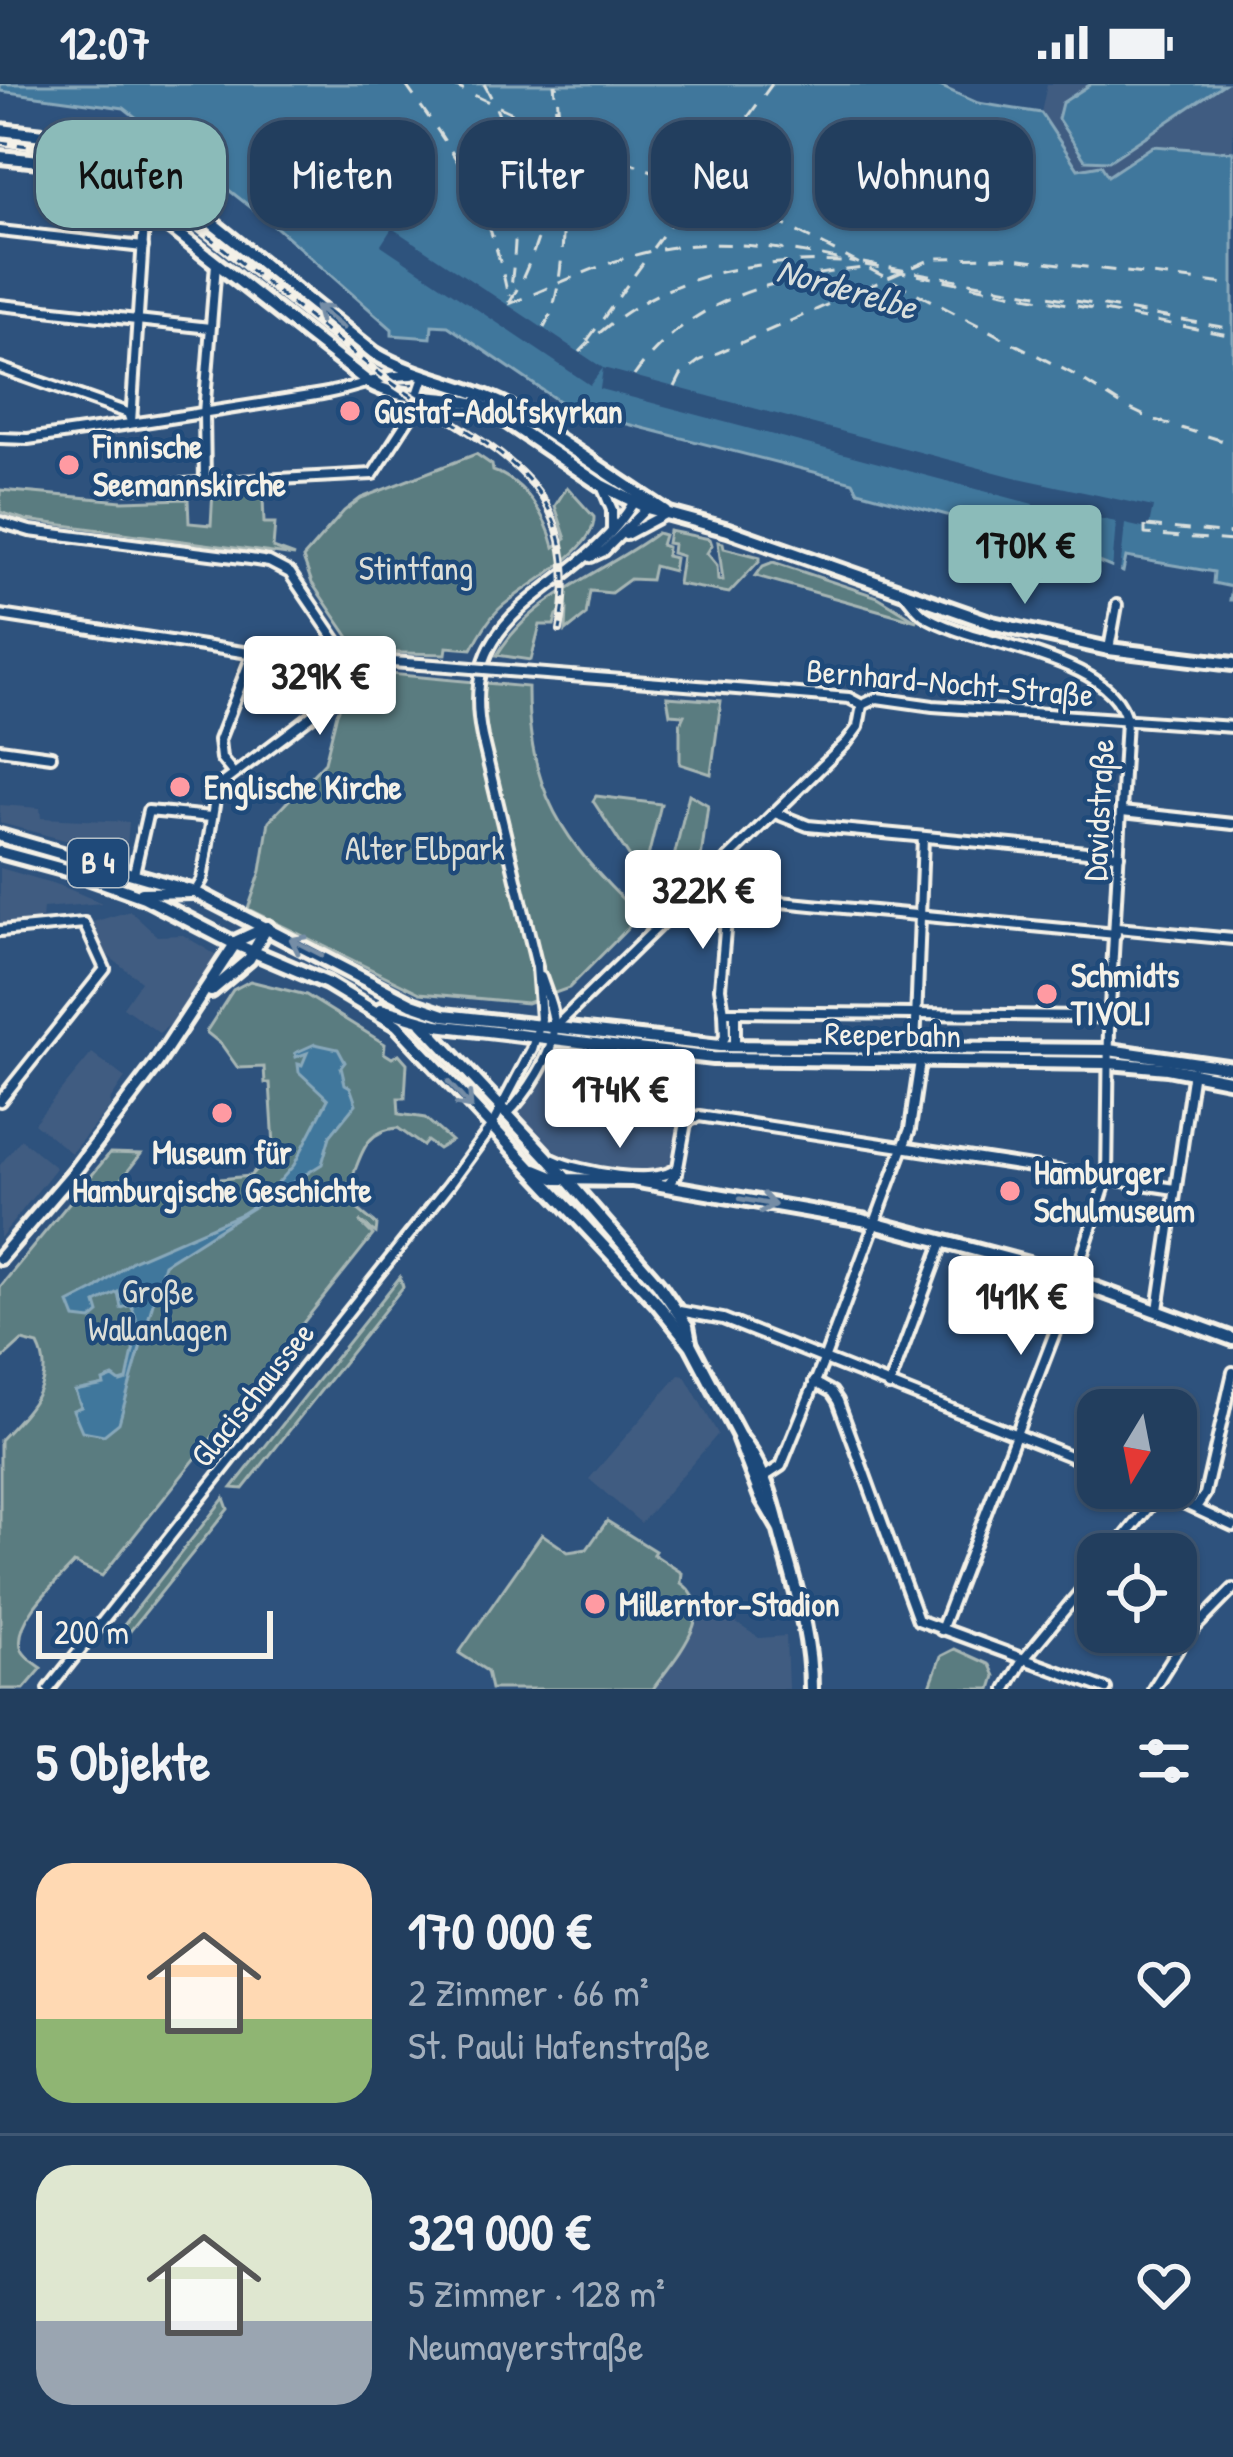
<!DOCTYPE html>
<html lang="de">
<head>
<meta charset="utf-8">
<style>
	:root { --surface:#223e5e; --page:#2e4967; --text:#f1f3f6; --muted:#a2aebc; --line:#3f5773; --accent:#8bbbb9 }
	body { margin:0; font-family:"Patrick Hand",sans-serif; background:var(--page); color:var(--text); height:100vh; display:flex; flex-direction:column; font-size:45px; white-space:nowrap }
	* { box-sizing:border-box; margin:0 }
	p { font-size:39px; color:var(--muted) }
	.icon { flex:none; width:66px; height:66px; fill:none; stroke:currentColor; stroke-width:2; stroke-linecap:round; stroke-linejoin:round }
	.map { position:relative; height:1605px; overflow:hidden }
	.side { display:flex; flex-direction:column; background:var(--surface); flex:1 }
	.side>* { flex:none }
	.banner { position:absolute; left:36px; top:36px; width:1161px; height:108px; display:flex; gap:24px }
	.needle { width:78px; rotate:190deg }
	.controls { position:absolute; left:1077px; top:1305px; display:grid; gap:24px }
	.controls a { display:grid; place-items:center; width:120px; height:120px; border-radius:24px; background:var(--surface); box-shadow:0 3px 9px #0004,0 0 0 3px var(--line); font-size:60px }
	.scale { position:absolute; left:36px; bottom:30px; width:237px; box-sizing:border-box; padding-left:12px; border:6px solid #f4f1e8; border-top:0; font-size:33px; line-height:42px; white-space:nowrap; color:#f4f1e8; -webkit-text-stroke:9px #1f4a7a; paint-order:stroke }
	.price { position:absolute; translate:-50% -102px; padding:0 27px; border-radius:12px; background:#fff; color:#222; font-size:39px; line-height:78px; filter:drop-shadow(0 3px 6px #0008) }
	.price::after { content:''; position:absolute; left:50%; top:72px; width:36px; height:27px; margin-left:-18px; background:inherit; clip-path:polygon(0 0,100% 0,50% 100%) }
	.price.active { background:var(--accent); color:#111 }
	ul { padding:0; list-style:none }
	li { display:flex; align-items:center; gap:36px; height:300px; padding:0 36px }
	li+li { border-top:3px solid var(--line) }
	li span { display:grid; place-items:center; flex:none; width:336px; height:240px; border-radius:36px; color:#555 }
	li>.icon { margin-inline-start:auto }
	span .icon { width:144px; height:144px; fill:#fffc; stroke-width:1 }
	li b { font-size:51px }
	h2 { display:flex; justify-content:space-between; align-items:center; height:144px; padding:0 36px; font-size:51px }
	.chip { padding:0 42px; border-radius:36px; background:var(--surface); box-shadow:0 3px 9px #0004,0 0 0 3px var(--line); font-size:42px; line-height:108px }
	.chip.active { background:var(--accent); color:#111 }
	.status { display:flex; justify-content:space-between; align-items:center; height:84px; padding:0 60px; background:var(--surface); direction:ltr }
	.status svg { height:33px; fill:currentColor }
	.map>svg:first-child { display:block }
	.built { fill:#405c81 }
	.green { fill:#5a7b80; stroke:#a7b6b4; stroke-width:3 }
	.water { fill:#40779c; stroke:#88a8ba; stroke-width:3 }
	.pier { fill:#2e527d }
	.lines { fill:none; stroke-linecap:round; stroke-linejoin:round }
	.ferry { stroke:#d9dfdd; stroke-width:3; stroke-dasharray:15 12; stroke-linecap:butt }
	.minor-casing { stroke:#f4f1e8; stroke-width:16 }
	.major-casing { stroke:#f4f1e8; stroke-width:20 }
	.minor { stroke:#1f4a7a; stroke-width:8 }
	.major { stroke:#1f4a7a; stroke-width:10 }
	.rail-casing { stroke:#f4f1e8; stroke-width:8 }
	.rail { stroke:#1f4a7a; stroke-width:3; stroke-dasharray:9; stroke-linecap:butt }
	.minor-bridge-casing { stroke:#f4f1e8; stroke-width:16; stroke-linecap:butt }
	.minor-bridge { stroke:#1f4a7a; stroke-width:8 }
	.oneway { stroke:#748da6 }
	.poi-dot { fill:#ff9aa2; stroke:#1f4a7a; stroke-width:4.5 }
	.labels { text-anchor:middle; stroke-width:9; stroke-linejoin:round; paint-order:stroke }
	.shield { fill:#1f4a7a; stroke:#b4bfc7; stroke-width:3 }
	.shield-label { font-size:30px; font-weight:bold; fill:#f4f1e8 }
	.poi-label { font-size:33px; font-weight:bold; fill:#f4f1e8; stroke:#1f4a7a; text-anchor:start }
	.park-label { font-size:33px; fill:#dddfd8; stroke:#1f4a7a }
	.street-label { font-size:33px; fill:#f4f1e8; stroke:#1f4a7a }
	.water-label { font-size:36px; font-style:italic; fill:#d9dfdd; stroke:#1f4a7a }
</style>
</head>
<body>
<div class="status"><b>12:07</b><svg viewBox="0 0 49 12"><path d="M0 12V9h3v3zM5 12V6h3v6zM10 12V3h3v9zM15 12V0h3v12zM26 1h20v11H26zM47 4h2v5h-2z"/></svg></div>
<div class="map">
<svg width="1233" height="1605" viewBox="0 0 1233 1605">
	<rect width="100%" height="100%" fill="#2e527d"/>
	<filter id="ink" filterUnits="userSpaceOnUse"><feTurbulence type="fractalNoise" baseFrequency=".00833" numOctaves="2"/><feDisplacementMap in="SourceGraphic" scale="24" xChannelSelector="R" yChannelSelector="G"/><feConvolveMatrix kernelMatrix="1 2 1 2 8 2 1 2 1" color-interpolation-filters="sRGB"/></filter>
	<g filter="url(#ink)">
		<g class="built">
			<polygon points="1047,0 1233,0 1233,68 1153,62 1108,92 1078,85 1041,29"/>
			<polygon points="0,721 40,724 41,734 129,738 126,772 0,739"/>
			<polygon points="0,784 59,801 102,819 43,824 42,836 0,840"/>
			<polygon points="130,827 157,852 183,851 216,871 215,889 183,931 159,949 123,923 141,897 107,871 93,838"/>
			<polygon points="560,962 680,980 689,988 672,1095 560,1073 518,1032 530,1005"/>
			<polygon points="92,969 125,994 109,1018 112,1021 71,1069 34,1039"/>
			<polygon points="21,1055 56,1084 0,1154 0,1081"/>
			<polygon points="679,1291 685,1292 718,1350 641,1439 589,1395"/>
			<polygon points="688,1504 698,1525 696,1541 709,1521 759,1554 786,1552 788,1605 655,1605 692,1549 688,1550"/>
		</g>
		<g class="green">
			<path d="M476,370L492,381L493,387C525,397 547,434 554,463L566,455L555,422L567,403L594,433C596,468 523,502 499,525C488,536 479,551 472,565L447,563L446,570L359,568L312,499L303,474L344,427L361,414Z"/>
			<polygon points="0,406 122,417 188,415 189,439 211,441 213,407 252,406 263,413 264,439 275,439 273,464 295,472 26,436 0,428"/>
			<polygon points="669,447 710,455 712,461 707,469 717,481 718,496 723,496 718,458 723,459 724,464 760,473 760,476 729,509 678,500 682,472 672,469 673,460 667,459"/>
			<path d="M657,449L664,451L661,461L667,463L666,472L675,474L673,487L654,482L651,496L630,495L611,509L590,507L586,531L566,547L567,524L557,531L554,541H540L531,576L497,571C533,511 604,489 657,449Z"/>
			<polygon points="773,478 878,513 917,537 756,492 763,482"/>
			<path d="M357,587L528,603C527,706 564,759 636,828L628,844L569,904L527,919L420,909L248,825L261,787L269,737L325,678L337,629Z"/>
			<polygon points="667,613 721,617 711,690 680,680 680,640 684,631 670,630"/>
			<polygon points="689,710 708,721 701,774 682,792 670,790"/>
			<polygon points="596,712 661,720 647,777 631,775 593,717"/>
			<path d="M250,897L306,911L385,960L384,969L392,974L399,970L407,979L405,1014H398L399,1030L425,1034L451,1057L438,1065L427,1057L423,1062L398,1044C369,1046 363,1064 354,1089C350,1100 345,1103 346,1116L377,1141L376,1149L359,1137L373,1151L102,1492L74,1479C57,1498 15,1534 21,1563C23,1572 34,1578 42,1584L24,1605H0V1356C25,1329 58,1300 38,1261L22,1257L0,1277V1203L110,1069L141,1070L118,1100L127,1104L250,1092L262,1079L269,1062L274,1061L270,999H265L264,983L238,984L221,960L206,948L233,906Z"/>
			<polygon points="400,1193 403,1203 243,1405 232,1404"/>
			<polygon points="224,1414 228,1425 127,1551 117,1550"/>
			<path d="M607,1437L655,1467L653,1470L682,1489L681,1499C721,1527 674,1575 653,1605H491L487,1587L459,1569L542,1450L568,1468L587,1465Z"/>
			<polygon points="955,1565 990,1581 995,1592 991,1605 929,1605 941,1572"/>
		</g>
		<g class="water">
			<polygon points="0,0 935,0 978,19 1041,29 1078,85 1101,81 1108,92 1153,62 1233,68 1233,516 1230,516 1232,503 1213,499 1214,488 1126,473 1123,488 1051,459 858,407 853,398 608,335 602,338 582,333 448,242 432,241 431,254 392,251 392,245 276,143 124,24 0,7"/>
			<polygon points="1091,0 1224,0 1109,77 1085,76 1058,35 1062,19"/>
			<polygon points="315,960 338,965 345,978 341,983 345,1000 350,1003 356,1020 330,1052 322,1080 164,1180 119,1339 104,1351 82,1347 73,1326 81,1323 75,1307 104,1301 103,1297 113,1293 120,1298 127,1296 136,1253 136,1234 131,1221 121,1224 118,1208 96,1219 99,1229 91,1236 75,1234 69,1219 96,1205 132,1177 241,1130 264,1115 294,1081 328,1015 299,988 298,980 302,981 307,969 296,973 295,969"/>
		</g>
		<polygon class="pier" points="392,144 603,284 1014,393 1153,423 1149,442 1147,445 1125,440 1120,488 1112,487 1116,438 1045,423 1037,456 1026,454 1033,420 600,305 603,284 590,301 381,161"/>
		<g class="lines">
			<g class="ferry">
				<path d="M405,0C461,78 491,122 509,218"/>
				<polyline points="450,0 566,54 759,128 1071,289 1120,320 1149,334 1233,360"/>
				<path d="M484,0C522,66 519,139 510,212"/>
				<polyline points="653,164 772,0"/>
				<polyline points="863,179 1233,245"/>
				<polyline points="865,181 1233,252"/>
				<path d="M510,218C547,154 562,74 554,0"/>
				<path d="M509,220C549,204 590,184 632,172C705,150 783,163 855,179"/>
				<path d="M544,244C574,194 562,59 556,0"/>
				<polyline points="587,257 648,172"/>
				<path d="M580,268C648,194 745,174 841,178"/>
				<path d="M634,292C689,214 776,193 865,184"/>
				<polyline points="675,303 681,291 699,277 934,174 1004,173 1233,201"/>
				<polyline points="1145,442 1145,450 1233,457"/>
				<polyline points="1147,442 1233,450"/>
			</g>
			<defs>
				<g id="minor">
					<polyline points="0,147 143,163"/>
					<polyline points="0,221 210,244"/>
					<polyline points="0,284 128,329 131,337"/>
					<polyline points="131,338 145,124"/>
					<path d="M0,354L28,355C126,341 224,326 322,310C353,305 381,291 412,291"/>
					<polyline points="205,398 204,329 216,180"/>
					<polyline points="602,402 612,426 612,445"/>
					<polyline points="108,404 373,390 411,331 424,293"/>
					<polyline points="0,438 30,447 250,475 269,478 290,489 352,580"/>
					<polyline points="626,451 665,430"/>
					<polyline points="591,473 604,467 647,424"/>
					<path d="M905,510C911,517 916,525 924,531C968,561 1114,571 1126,636L1109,942L1107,1095L1069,1212L941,1546"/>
					<polyline points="0,531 249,569 251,574 219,656 221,674 233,689"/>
					<polyline points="1109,565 1117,521"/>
					<polyline points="352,580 364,576 448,582"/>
					<polyline points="508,587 849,614 862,621 877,614 933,622 1233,643"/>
					<polyline points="0,665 51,672"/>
					<polyline points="1122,728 1233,740"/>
					<polyline points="775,729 808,742 1119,771"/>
					<polyline points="134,789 148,727 211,733"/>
					<polyline points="712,791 728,812 738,814 1116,850"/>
					<polyline points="195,808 202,796 217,703 335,614 347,598 352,580"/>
					<polyline points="1117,844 1233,855"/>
					<polyline points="0,847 84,839 105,885 0,1017"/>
					<polyline points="724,928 720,904 728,812"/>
					<polyline points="735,928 1087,932 1110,935"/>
					<polyline points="555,943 847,658 858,643 862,621"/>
					<polyline points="720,962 725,953 724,928 735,928 735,963"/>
					<polyline points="915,965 923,753"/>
					<path d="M506,1031C526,1011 554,971 554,942C554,926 546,908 541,893"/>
					<path d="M554,1076C579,1088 657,1103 677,1084"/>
					<polyline points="667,1102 677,1089 686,1038 699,1032 1175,1105"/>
					<polyline points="1158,1226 1193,987"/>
					<polyline points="679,1227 723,1235 1098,1383"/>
					<polyline points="814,1298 832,1308 838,1317 918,1536 1106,1605"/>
					<polyline points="889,1302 943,1157"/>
					<polyline points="761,1395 781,1382 822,1281 910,1045 920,977"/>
					<polyline points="1151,1404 1233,1442"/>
					<polyline points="1197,1422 1205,1410 1233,1288"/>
					<polyline points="1111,1470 1161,1408"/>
					<path d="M49,1605L448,1102L491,1043L532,965L541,935L537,883L482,653C454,515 578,514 635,416"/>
					<polyline points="1006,1605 1023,1576 1098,1486"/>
					<polyline points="1153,1605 1185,1554 1233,1505"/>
				</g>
				<g id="major">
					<path d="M0,46L78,55L109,54L143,65L167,85L202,131L374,269C417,295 465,300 509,323L665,427"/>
					<path d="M0,73L70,80L105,92L368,298C405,320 448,308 487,324L601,401L647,424L728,446L992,539L1109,565L1233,580"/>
					<polyline points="0,752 195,808 412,920 444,931 720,962 1109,966 1233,984"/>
					<path d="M0,768L74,788L144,813L235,860L327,899L397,941L657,1219L691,1261L739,1352C762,1379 772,1413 780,1447C794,1501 811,1548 811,1605"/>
					<polyline points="142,809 195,808"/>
					<polyline points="211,907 249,875 267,843"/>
					<polyline points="381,925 437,941 713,974 1109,979 1167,984 1233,997"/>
					<polyline points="422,939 548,1074 658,1200 687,1242 690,1258"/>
					<polyline points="535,1086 557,1095 632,1096 862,1136 1028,1180 1233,1255"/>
					<polyline points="0,1174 74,1088 157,979 237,857 267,843"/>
					<polyline points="739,1356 761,1413 778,1442"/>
				</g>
			</defs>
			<use href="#minor" class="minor-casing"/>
			<use href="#major" class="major-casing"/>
			<use href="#minor" class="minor"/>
			<use href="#major" class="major"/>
			<defs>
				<path id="rail" d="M0,58L85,70L119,84C208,149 292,222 380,290C430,329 515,364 546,420C568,459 568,503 560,546"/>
			</defs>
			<use href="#rail" class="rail-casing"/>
			<use href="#rail" class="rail"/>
			<defs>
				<polyline id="minor-bridge" points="448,582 508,587"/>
			</defs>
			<use href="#minor-bridge" class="minor-bridge-casing"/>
			<use href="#minor-bridge" class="minor-bridge"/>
		</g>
		<defs><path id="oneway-shaft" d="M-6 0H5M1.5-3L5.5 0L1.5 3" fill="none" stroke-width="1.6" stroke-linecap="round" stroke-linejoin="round" transform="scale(3)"/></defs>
		<g class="oneway">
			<use href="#oneway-shaft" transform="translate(329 233) rotate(-142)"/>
			<use href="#oneway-shaft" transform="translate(306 863) rotate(-153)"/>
			<use href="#oneway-shaft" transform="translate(460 1011) rotate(48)"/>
			<use href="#oneway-shaft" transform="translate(758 1118) rotate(10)"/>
		</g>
	</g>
	<g class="poi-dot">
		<circle cx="350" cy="327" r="12"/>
		<circle cx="69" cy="381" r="12"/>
		<circle cx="180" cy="703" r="12"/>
		<circle cx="1047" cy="910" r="12"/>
		<circle cx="222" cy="1029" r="12"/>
		<circle cx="1010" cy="1107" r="12"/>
		<circle cx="595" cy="1520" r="12"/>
	</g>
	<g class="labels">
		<rect class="shield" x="68" y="755" width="60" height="48" rx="9"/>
		<g class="shield-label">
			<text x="98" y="789">B 4</text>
		</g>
		<g class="poi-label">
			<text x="374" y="339">Gustaf-Adolfskyrkan</text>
			<text x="93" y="374">Finnische<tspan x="93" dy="38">Seemannskirche</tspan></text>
			<text x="204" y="715">Englische Kirche</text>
			<text x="1071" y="903">Schmidts<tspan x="1071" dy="38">TIVOLI</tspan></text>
			<text x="222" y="1080" text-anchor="middle">Museum für<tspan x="222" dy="38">Hamburgische Geschichte</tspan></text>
			<text x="1034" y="1100">Hamburger<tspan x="1034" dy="38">Schulmuseum</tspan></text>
			<text x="619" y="1532">Millerntor-Stadion</text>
		</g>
		<g class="park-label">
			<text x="416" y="496">Stintfang</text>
			<text x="425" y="776">Alter Elbpark</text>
			<text x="158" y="1219">Große<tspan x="158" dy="38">Wallanlagen</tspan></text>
		</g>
		<g class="street-label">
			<text transform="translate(950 598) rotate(5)" y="12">Bernhard-Nocht-Straße</text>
			<text transform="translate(1098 726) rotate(-87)" y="12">Davidstraße</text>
			<text transform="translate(893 950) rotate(1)" y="12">Reeperbahn</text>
			<text transform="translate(252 1310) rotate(-51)" y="12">Glacischaussee</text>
		</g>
		<g class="water-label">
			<text transform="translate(847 204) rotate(16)" y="13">Norderelbe</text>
		</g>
	</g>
</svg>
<div class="controls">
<a><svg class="needle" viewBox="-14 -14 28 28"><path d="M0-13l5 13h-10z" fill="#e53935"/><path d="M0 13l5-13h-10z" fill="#a2aebc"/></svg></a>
<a><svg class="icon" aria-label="locate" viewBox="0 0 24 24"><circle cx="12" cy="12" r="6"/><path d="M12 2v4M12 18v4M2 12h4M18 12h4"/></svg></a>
</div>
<div class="scale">200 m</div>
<b class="price active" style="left:1025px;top:523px">170K €</b>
<b class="price" style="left:320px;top:654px">329K €</b>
<b class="price" style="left:703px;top:868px">322K €</b>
<b class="price" style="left:620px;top:1067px">174K €</b>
<b class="price" style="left:1021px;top:1274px">141K €</b>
<div class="banner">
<a class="chip active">Kaufen</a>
<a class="chip">Mieten</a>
<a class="chip">Filter</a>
<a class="chip">Neu</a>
<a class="chip">Wohnung</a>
</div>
</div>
<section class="side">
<h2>5 Objekte<svg class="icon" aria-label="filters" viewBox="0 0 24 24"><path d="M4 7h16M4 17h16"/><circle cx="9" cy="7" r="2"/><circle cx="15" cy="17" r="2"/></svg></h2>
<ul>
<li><span style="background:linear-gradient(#ffd9b3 65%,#8fb573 0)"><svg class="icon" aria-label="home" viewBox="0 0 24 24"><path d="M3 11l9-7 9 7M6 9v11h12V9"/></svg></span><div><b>170 000 €</b><p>2 Zimmer · 66 m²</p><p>St. Pauli Hafenstraße</p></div><svg class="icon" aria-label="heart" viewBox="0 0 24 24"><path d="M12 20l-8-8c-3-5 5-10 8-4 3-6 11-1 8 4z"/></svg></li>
<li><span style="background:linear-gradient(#dfe7d0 65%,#9aa5b1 0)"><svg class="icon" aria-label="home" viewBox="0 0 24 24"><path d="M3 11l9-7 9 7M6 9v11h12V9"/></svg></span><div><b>329 000 €</b><p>5 Zimmer · 128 m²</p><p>Neumayerstraße</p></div><svg class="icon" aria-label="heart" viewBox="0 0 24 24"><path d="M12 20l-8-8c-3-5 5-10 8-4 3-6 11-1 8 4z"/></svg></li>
</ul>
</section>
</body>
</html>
